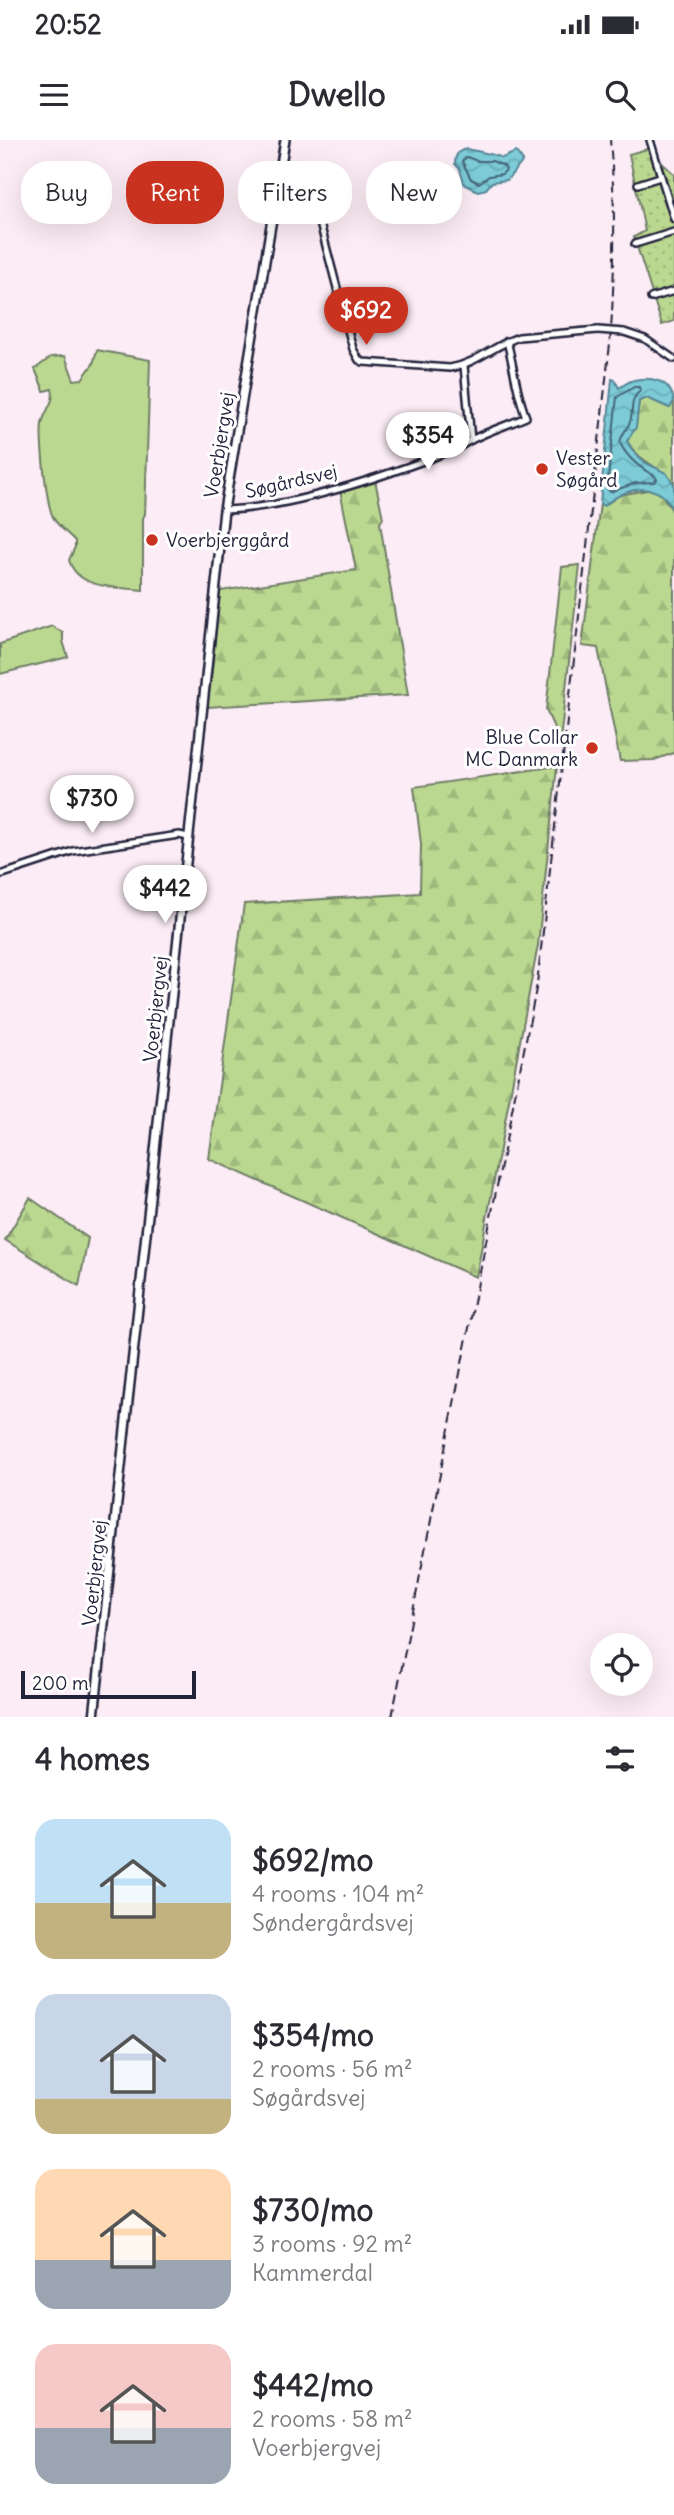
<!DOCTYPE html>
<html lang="en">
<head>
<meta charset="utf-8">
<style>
	:root { --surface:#fff; --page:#f7f7f7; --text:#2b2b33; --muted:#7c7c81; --accent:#c8321e }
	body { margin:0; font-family:Delius,sans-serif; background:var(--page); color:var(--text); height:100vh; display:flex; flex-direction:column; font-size:26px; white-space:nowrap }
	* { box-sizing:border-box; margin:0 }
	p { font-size:23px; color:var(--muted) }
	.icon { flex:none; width:38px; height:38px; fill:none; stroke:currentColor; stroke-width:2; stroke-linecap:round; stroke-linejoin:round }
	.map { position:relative; height:1577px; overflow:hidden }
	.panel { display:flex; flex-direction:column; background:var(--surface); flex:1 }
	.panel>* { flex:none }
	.hud { position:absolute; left:21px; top:21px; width:634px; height:63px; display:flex; gap:14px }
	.controls { position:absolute; left:590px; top:1493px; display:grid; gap:14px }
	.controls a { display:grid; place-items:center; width:63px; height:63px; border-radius:50%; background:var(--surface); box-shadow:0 7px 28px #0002; font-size:35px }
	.scale { position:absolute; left:21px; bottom:18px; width:175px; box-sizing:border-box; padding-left:7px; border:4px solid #22223b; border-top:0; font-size:19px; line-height:24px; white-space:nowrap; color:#22223b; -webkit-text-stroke:5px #fff; paint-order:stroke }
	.price { position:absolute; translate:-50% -60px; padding:0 16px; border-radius:24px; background:#fff; color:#222; font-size:23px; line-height:46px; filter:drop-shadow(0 2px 4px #0008) }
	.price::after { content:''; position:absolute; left:50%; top:42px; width:21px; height:16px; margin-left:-10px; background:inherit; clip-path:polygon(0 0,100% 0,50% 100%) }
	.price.selected { background:var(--accent); color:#fff }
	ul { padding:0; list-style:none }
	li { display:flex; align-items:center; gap:21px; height:175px; padding:0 35px }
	li span { display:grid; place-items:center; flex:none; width:196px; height:140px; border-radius:21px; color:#555 }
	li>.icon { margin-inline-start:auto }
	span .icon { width:84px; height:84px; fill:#fffc; stroke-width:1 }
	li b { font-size:30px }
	h2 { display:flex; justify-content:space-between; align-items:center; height:84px; padding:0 35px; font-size:30px }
	.pill { padding:0 24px; border-radius:28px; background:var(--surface); box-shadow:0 7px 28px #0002; font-size:24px; line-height:63px }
	.pill.selected { background:var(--accent); color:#fff }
	.status { display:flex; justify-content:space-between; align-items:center; height:49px; padding:0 35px; background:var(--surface); direction:ltr }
	.status svg { height:19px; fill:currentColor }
	header { display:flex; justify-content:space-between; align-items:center; height:91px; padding:0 35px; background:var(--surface); font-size:32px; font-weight:700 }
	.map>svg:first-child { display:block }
	.grass { fill:#bbd890; stroke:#6e7d66; stroke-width:2 }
	.forest { fill:url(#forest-firs); stroke:#6e7d66; stroke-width:2 }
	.garden { fill:url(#garden-dots); stroke:#6e7d66; stroke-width:2 }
	.water { fill:url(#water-waves); stroke:#578798; stroke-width:2 }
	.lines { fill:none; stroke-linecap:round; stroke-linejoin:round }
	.shore { stroke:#466679; stroke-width:2 }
	.minor-casing { stroke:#22223b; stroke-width:10 }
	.tertiary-casing { stroke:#22223b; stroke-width:12 }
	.minor { stroke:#fff; stroke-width:5 }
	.tertiary { stroke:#fff; stroke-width:7 }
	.rail { stroke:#22223b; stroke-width:2; stroke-dasharray:10 5; stroke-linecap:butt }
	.minor-bridge-casing { stroke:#22223b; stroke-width:10; stroke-linecap:butt }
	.minor-bridge { stroke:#fff; stroke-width:5 }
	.poi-dot { fill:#c8321e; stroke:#fff; stroke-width:2.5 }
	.labels { text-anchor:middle; stroke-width:6; stroke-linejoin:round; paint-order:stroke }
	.street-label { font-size:19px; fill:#22223b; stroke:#fff }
	.poi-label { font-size:19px; fill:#22223b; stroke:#fff; text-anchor:start }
</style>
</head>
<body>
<div class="status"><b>20:52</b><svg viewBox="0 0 49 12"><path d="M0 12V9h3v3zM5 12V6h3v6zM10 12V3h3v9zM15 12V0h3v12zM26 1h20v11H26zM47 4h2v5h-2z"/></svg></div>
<header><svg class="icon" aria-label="menu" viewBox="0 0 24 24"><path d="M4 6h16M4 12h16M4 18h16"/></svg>Dwello<svg class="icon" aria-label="search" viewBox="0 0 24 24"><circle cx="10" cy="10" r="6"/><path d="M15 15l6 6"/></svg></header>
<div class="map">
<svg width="674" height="1577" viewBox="0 0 674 1577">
	<defs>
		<pattern id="forest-firs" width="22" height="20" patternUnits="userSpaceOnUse" patternTransform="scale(1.75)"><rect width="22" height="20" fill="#bbd890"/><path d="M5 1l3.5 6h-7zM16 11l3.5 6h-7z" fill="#a0b97d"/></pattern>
		<pattern id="garden-dots" width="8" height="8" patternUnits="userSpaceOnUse" patternTransform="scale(1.75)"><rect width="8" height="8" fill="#bbd890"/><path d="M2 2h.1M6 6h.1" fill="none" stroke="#a0b97d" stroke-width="1.8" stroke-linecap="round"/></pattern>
		<pattern id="water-waves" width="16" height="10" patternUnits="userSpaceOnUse" patternTransform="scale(1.75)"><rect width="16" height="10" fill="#7bcbd6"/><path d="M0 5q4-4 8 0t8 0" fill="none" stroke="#6aaeb9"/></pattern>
	</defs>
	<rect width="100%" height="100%" fill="#fcecf5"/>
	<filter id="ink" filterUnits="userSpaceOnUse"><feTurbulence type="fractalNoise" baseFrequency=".0143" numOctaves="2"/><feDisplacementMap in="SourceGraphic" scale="14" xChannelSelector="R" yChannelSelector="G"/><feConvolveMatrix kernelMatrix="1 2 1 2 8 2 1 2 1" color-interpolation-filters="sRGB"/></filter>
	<g filter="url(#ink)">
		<g class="grass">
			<path d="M97,210L150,220L145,374L143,378V450C117,447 78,450 69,420L75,407V401C68,393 57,386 53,377C46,363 40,299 42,284C44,271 56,262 52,249L44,251L35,229L51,217L65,216L74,240L82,239L93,224Z"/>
			<polygon points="52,486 63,493 63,501 68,517 0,534 0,504"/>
		</g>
		<g class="forest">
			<path d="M647,258L669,268L674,261V344C660,325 640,324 627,301L636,287L639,261Z"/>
			<polygon points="375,340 383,378 380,383 408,555 207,567 220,451 356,430 340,350"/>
			<polygon points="652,349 662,355 674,373 674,613 654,620 620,621 598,508 582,506 600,364 605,365 620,355"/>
			<polygon points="580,425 560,601 546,570 562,427"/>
			<polygon points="557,626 538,805 476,1137 209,1019 244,764 420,753 421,704 414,647"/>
			<polygon points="30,1058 88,1098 79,1146 5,1100"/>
		</g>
		<polygon class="garden" points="647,9 674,34 674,181 662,185 634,97 645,91 629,14"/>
		<g class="water">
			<path d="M465,9C475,11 495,14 502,18L516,12L523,21L507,40L492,42L486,49L478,51L464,44L460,29L455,24C455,16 457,12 465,9Z"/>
			<path d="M612,239L615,240L619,248C624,245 629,241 634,240C653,236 671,241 674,261L670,268L647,258L639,261L636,287L627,301L633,311L646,323L666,333L674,344V373C662,339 627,346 604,366L600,364Z"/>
		</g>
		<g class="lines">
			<g class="shore">
				<polygon points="467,17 477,21 492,21 504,26 506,30 502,34 489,36 479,43 471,39 462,21"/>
				<path d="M634,247H639L640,251C629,260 634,270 630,282C627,290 621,294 620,303C628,319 640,328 655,336L657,339L654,342L636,343L610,352L607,348L617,257Z"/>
			</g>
			<defs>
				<g id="minor">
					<polyline points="650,0 674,79"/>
					<path d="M282,23L298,30L310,45L353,209L359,220L363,222L450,228C476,224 494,205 519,197L598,190"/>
					<polyline points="638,44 660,37"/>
					<polyline points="635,104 674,92"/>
					<polyline points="651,158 674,151"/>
					<polyline points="624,192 645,199 674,219"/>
					<polyline points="464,226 471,300"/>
					<path d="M224,370C293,368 388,335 452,310C459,308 465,303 471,300C488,291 508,285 526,277C516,252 514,227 507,201"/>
					<polyline points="0,735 73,711 179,695 188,697"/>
				</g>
				<polyline id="tertiary" points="94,1577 224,370 285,0"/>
			</defs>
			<use href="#minor" class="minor-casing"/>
			<use href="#tertiary" class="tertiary-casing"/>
			<use href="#minor" class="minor"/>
			<use href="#tertiary" class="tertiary"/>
			<path class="rail" d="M392,1577L537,844L610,204C615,136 616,68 610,0"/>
			<defs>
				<polyline id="minor-bridge" points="598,190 624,192"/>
			</defs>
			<use href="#minor-bridge" class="minor-bridge-casing"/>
			<use href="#minor-bridge" class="minor-bridge"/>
		</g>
	</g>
	<g class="poi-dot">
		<circle cx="542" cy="329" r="7"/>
		<circle cx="152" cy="400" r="7"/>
		<circle cx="592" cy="608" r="7"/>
	</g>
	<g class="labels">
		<g class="street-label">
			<text transform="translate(219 305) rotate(-81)" y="7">Voerbjergvej</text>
			<text transform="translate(291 341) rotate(-13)" y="7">Søgårdsvej</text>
			<text transform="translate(155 869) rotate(-84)" y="7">Voerbjergvej</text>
			<text transform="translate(94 1433) rotate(-84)" y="7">Voerbjergvej</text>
		</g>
		<g class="poi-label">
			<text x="556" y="325">Vester<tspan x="556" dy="22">Søgård</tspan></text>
			<text x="166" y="407">Voerbjerggård</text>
			<text x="578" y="604" text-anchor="end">Blue Collar<tspan x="578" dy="22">MC Danmark</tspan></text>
		</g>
	</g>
</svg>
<div class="controls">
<a><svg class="icon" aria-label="locate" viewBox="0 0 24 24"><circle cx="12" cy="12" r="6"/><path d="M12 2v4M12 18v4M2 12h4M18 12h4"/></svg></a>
</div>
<div class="scale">200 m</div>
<b class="price selected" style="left:366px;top:207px">$692</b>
<b class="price" style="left:428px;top:332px">$354</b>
<b class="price" style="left:92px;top:695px">$730</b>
<b class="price" style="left:165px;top:785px">$442</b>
<div class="hud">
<a class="pill">Buy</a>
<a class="pill selected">Rent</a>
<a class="pill">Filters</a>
<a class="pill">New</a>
</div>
</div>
<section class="panel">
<h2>4 homes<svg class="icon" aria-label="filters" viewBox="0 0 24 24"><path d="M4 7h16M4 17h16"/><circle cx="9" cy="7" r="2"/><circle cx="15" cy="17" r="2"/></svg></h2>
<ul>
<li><span style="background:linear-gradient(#bfe0f5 60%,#c2b280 0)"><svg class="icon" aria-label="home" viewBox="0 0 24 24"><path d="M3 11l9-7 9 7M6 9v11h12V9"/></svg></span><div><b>$692/mo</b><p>4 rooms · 104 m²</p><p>Søndergårdsvej</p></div></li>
<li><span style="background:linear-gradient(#c9d6e8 75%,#c2b280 0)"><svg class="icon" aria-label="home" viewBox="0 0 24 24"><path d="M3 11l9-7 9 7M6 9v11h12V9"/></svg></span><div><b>$354/mo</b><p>2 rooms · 56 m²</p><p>Søgårdsvej</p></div></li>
<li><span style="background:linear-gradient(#ffd9b3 65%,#9aa5b1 0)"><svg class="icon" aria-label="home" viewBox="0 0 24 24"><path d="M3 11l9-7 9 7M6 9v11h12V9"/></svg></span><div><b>$730/mo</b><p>3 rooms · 92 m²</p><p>Kammerdal</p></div></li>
<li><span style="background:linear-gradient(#f6c9c9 60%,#9aa5b1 0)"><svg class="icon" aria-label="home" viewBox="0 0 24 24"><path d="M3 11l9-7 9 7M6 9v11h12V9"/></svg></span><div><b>$442/mo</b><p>2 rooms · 58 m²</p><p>Voerbjergvej</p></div></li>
</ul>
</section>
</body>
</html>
